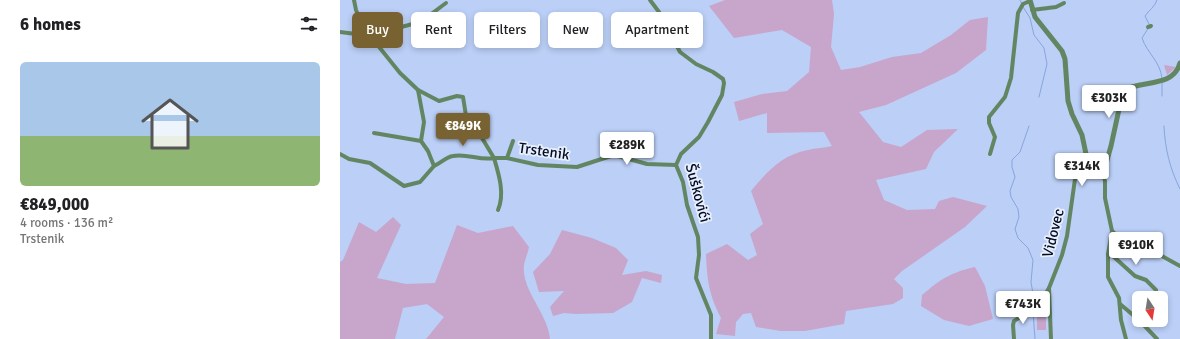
<!DOCTYPE html>
<html lang="en">
<head>
<meta charset="utf-8">
<style>
	:root { --surface:#fff; --page:#f2f2f2; --text:#202124; --muted:#757577; --line:#e0e0e0; --accent:#796232 }
	body { margin:0; font-family:Signika,sans-serif; background:var(--page); color:var(--text); height:100vh; display:flex; flex-direction:column; font-size:15px; white-space:nowrap }
	* { box-sizing:border-box; margin:0 }
	p { font-size:13px; color:var(--muted) }
	.icon { flex:none; width:22px; height:22px; fill:none; stroke:currentColor; stroke-width:2; stroke-linecap:round; stroke-linejoin:round }
	.map { position:relative; flex:1; overflow:hidden }
	.sheet { display:flex; flex-direction:column; background:var(--surface); width:340px }
	.sheet>* { flex:none }
	.guide { position:absolute; left:12px; top:12px; width:380px; height:36px; display:flex; gap:8px }
	.needle { width:26px; rotate:168deg }
	.buttons { position:absolute; left:792px; top:291px; display:grid; gap:8px }
	.buttons a { display:grid; place-items:center; width:36px; height:36px; border-radius:6px; background:var(--surface); box-shadow:0 2px 6px #0003; font-size:20px }
	.price { position:absolute; translate:-50% -34px; padding:0 9px; border-radius:4px; background:#fff; color:#222; font-size:13px; line-height:26px; filter:drop-shadow(0 1px 2px #0008) }
	.price::after { content:''; position:absolute; left:50%; top:24px; width:12px; height:9px; margin-left:-6px; background:inherit; clip-path:polygon(0 0,100% 0,50% 100%) }
	.price.selected { background:var(--accent); color:#fff }
	ul { padding:0; list-style:none }
	li { display:grid; align-content:center; gap:8px; height:212px; padding:0 20px }
	li+li { border-top:1px solid var(--line) }
	li span { display:grid; place-items:center; height:124px; border-radius:6px; color:#555 }
	li>.icon { margin-inline-start:auto }
	span .icon { width:72px; height:72px; fill:#fffc; stroke-width:1 }
	li b { font-size:17px }
	h2 { display:flex; justify-content:space-between; align-items:center; height:48px; padding:0 20px; font-size:17px }
	.tag { padding:0 14px; border-radius:6px; background:var(--surface); box-shadow:0 2px 6px #0003; font-size:14px; line-height:36px }
	.tag.selected { background:var(--accent); color:#fff }
	main { display:flex; flex:1; min-height:0 }
	.map>svg:first-child { display:block }
	.green { fill:#c8a5cb }
	.lines { fill:none; stroke-linecap:round; stroke-linejoin:round }
	.stream { stroke:#89a5de; stroke-width:1 }
	.minor { stroke:#638662; stroke-width:4 }
	.tertiary { stroke:#638662; stroke-width:5 }
	.labels { text-anchor:middle; stroke-width:3.5; stroke-linejoin:round; paint-order:stroke }
	.street-label { font-size:15px; fill:#040c23; stroke:#e8f0fd }
</style>
</head>
<body>
<main>
<section class="sheet">
<h2>6 homes<svg class="icon" aria-label="filters" viewBox="0 0 24 24"><path d="M4 7h16M4 17h16"/><circle cx="9" cy="7" r="2"/><circle cx="15" cy="17" r="2"/></svg></h2>
<ul>
<li><span style="background:linear-gradient(#a9c7e8 60%,#8fb573 0)"><svg class="icon" aria-label="home" viewBox="0 0 24 24"><path d="M3 11l9-7 9 7M6 9v11h12V9"/></svg></span><div><b>€849,000</b><p>4 rooms · 136 m²</p><p>Trstenik</p></div></li>
</ul>
</section>
<div class="map">
<svg width="840" height="339" viewBox="0 0 840 339">
	<rect width="100%" height="100%" fill="#bbcff7"/>
	<g class="green">
		<path d="M385,0H492L494,14L491,47L501,70L520,67L552,57L581,53L611,35L630,20L648,17L646,50L616,73L546,105L519,112L543,142L561,147L587,130L618,129L594,152L586,169L536,180L544,200L567,210L595,209L599,201L613,197L647,206L625,227L562,271L554,279L563,288V298L553,304L506,311L504,324L465,331H441L416,327L411,313L403,314L396,322L395,336L376,334L381,318C369,295 367,280 366,254L387,244L408,260L417,255L410,234L423,224L411,191C427,172 441,155 468,150C476,148 484,148 492,146L484,132L427,133V113L399,121L394,102L422,94L447,91L469,72L471,47L442,30L394,38L369,6Z"/>
		<polygon points="824,65 836,67 827,75"/>
		<path d="M53,217L61,225L37,278L66,284L95,283L117,225L138,233L173,226L189,247C188,253 185,259 184,265C181,290 208,313 210,339H86L104,317L87,304L63,308L55,339H0V262L3,260L19,222L36,232Z"/>
		<polygon points="222,230 252,238 276,248 288,260 282,275 306,271 322,275 321,283 302,278 292,302 273,313 236,314 224,313 213,316 210,307 224,291 199,292 193,272 210,254"/>
		<path d="M635,267L645,286L653,319L629,326L604,320L581,306L582,295C602,278 610,273 635,267Z"/>
		<polygon points="706,314 706,330 697,330 697,315"/>
	</g>
	<g class="lines">
		<g class="stream">
			<polyline points="680,0 682,4"/>
			<polyline points="683,7 690,18 694,35 704,48 707,64 699,97"/>
			<path d="M809,24L805,16C809,10 815,7 817,0"/>
			<path d="M809,27L802,38C807,53 820,61 822,78"/>
			<polyline points="822,83 822,96"/>
			<polyline points="689,126 680,152 672,160 672,167 675,177 670,191 671,197 678,209 679,217 675,229 678,238 688,248 693,260 691,282 693,294 692,309"/>
			<path d="M824,126C825,149 830,169 840,189"/>
			<polyline points="693,312 695,339"/>
		</g>
		<g class="minor">
			<polyline points="14,0 16,10 23,27 60,73 78,90 99,101 117,96 123,97 127,122 136,128 154,158 167,158 198,165 237,167 274,155 307,164 336,165"/>
			<polyline points="310,0 319,12 340,52 356,64 373,72 383,79 384,83 382,95 368,122 359,137 341,154 336,165 343,182 347,205 358,237 359,255 356,278 371,315 371,339"/>
			<polyline points="692,10 716,7 724,3"/>
			<path d="M23,27L31,20L42,17L61,27C84,22 88,16 106,3"/>
			<polyline points="808,27 811,26"/>
			<polyline points="0,32 16,34 26,32"/>
			<polyline points="78,90 84,122 81,141"/>
			<path d="M34,133L81,141L88,151L94,166C101,163 106,157 113,156C127,153 140,161 154,158C159,175 165,194 158,210"/>
			<polyline points="0,154 9,159 30,163 64,186 80,182 94,166"/>
			<polyline points="650,154 655,137 649,123 649,117 665,97 671,78 678,13 683,4 690,1"/>
			<polyline points="167,158 173,141"/>
			<polyline points="763,174 765,181 765,198 772,231 768,254 768,277 779,298 781,320 786,339"/>
			<polyline points="772,231 783,241 811,250 840,266"/>
			<polyline points="768,254 774,257 795,276 806,280 816,290"/>
			<polyline points="709,288 711,339"/>
			<polyline points="780,304 799,320"/>
			<polyline points="799,320 817,339"/>
			<polyline points="674,339 673,325 674,321 698,306 709,288 722,255 727,236 735,179 746,154"/>
		</g>
		<path class="tertiary" d="M690,0L695,17L722,51L725,59L728,101L732,114L742,135L746,154L763,174L771,146L783,91C800,79 833,89 840,63"/>
	</g>
	<g class="labels">
		<g class="street-label">
			<text transform="translate(204 151) rotate(8)" y="5">Trstenik</text>
			<text transform="translate(358 193) rotate(75)" y="5">Šuškovići</text>
			<text transform="translate(713 233) rotate(-76)" y="5">Vidovec</text>
		</g>
	</g>
</svg>
<div class="buttons">
<a><svg class="needle" viewBox="-14 -14 28 28"><path d="M0-13l5 13h-10z" fill="#e53935"/><path d="M0 13l5-13h-10z" fill="#757577"/></svg></a>
</div>
<b class="price" style="left:769px;top:119px">€303K</b>
<b class="price selected" style="left:123px;top:147px">€849K</b>
<b class="price" style="left:287px;top:166px">€289K</b>
<b class="price" style="left:742px;top:187px">€314K</b>
<b class="price" style="left:796px;top:266px">€910K</b>
<b class="price" style="left:683px;top:325px">€743K</b>
<div class="guide">
<a class="tag selected">Buy</a>
<a class="tag">Rent</a>
<a class="tag">Filters</a>
<a class="tag">New</a>
<a class="tag">Apartment</a>
</div>
</div>
</main>
</body>
</html>
